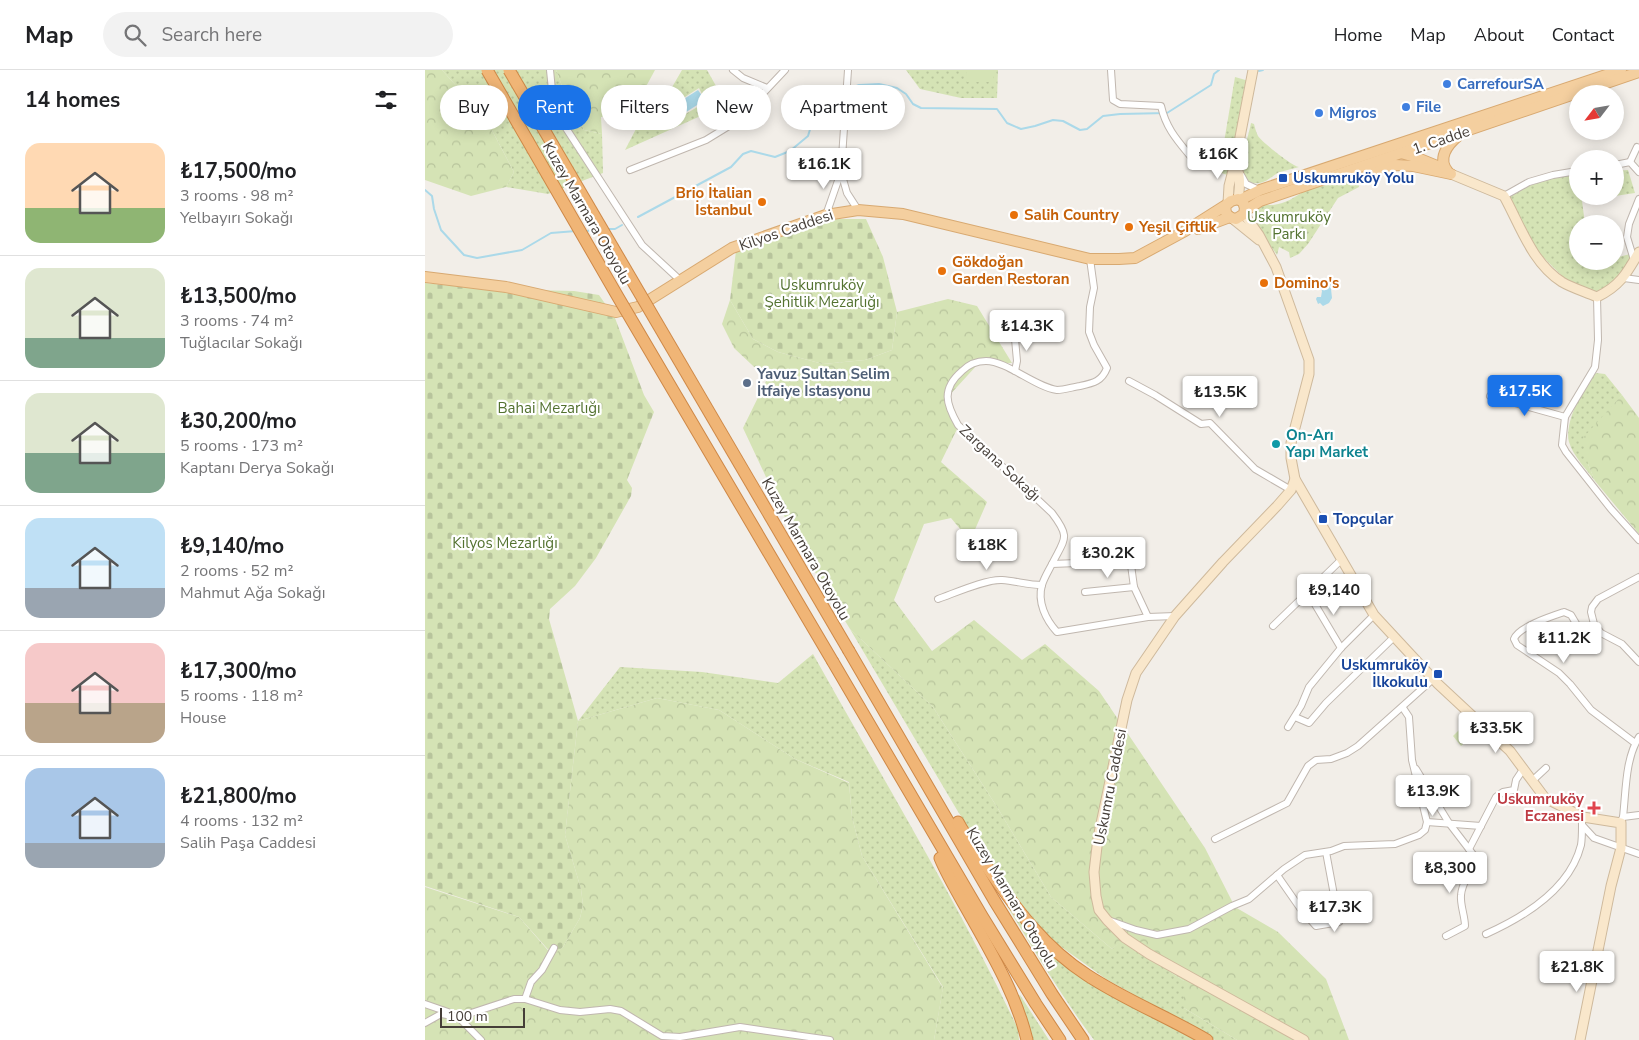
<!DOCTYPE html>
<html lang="en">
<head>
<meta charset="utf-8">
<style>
	:root { --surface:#fff; --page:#f2f2f2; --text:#202124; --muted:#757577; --line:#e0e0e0; --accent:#1a73e8 }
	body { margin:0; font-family:"Nunito Sans",sans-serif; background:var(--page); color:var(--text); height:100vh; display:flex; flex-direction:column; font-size:19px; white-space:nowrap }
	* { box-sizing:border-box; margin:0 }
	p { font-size:16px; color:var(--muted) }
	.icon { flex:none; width:28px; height:28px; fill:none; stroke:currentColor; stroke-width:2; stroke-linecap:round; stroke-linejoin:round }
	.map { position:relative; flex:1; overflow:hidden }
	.drawer { display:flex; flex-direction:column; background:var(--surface); width:425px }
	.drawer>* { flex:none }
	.guide { position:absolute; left:15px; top:15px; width:475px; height:45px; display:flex; gap:10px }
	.needle { width:32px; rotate:239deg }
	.controls { position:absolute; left:1144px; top:15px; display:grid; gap:10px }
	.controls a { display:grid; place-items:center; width:55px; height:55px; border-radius:50%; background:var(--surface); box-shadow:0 2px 12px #0003; font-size:25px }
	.scale { position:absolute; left:15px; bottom:12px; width:85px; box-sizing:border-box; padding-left:5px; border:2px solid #453e38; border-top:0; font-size:14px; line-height:18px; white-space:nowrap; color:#453e38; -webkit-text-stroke:4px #fff; paint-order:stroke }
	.price { position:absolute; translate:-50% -42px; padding:0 11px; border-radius:5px; background:#fff; color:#222; font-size:16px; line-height:32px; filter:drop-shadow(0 1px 2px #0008) }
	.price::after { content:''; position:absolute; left:50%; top:30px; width:15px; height:11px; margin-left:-8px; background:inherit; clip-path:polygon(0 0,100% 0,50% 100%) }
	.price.on { background:var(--accent); color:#fff }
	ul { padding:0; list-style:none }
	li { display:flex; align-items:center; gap:15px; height:125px; padding:0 25px }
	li+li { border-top:1px solid var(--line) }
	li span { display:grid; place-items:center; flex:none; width:140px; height:100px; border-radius:15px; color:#555 }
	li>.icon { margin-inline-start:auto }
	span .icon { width:60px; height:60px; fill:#fffc; stroke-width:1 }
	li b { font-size:21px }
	h2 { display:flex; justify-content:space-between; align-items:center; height:60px; padding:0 25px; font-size:21px }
	.tag { padding:0 18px; border-radius:22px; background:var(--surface); box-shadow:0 2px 12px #0003; font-size:18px; line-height:45px }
	.tag.on { background:var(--accent); color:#fff }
	header { display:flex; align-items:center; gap:30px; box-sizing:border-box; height:70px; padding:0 25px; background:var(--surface); border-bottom:1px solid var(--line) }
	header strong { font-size:24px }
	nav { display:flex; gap:28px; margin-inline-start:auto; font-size:18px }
	.search { width:350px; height:45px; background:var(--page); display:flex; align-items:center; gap:12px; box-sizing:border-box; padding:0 18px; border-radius:28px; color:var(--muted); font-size:19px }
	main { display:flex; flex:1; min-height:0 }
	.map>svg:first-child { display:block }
	.grass { fill:url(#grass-dots); fill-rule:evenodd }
	.forest { fill:url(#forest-crowns) }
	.cemetery { fill:url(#cemetery-stones) }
	.pitch { fill:#d5e3b5 }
	.water { fill:#abd9e9 }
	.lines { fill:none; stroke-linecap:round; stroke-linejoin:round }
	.stream { stroke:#abd9e9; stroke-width:2 }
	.street-casing { stroke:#c0b7af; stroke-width:8 }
	.secondary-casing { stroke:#ceb99c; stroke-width:11 }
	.primary-casing { stroke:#d8a971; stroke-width:12 }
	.highway-casing { stroke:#ce8847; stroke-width:13 }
	.street { stroke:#fff; stroke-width:6 }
	.secondary { stroke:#f9e7cb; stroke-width:9 }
	.primary { stroke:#f4cf9f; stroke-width:10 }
	.highway { stroke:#f0b576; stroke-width:11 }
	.highway-bridge-casing { stroke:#ce8847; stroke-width:13; stroke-linecap:butt }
	.highway-bridge { stroke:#f0b576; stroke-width:11 }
	.shop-dot { fill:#3f7fe0; stroke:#fff; stroke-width:2 }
	.transit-dot { fill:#1a4fb4; stroke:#fff; stroke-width:2 }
	.food-dot { fill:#e8710a; stroke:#fff; stroke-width:2 }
	.service-dot { fill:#5c6f8a; stroke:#fff; stroke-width:2 }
	.culture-dot { fill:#0f9aa8; stroke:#fff; stroke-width:2 }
	.health-dot { fill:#e0444e; stroke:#fff; stroke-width:2 }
	.labels { text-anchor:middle; stroke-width:4.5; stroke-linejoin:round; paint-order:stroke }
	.shop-label { font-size:15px; font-weight:bold; fill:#366cbe; stroke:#fff; text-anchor:start }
	.street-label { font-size:15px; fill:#453e38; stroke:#fff }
	.transit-label { font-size:15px; font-weight:bold; fill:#164399; stroke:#fff; text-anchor:start }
	.food-label { font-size:15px; font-weight:bold; fill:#c56008; stroke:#fff; text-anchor:start }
	.park-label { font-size:15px; fill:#537230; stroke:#fff }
	.service-label { font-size:15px; font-weight:bold; fill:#4e5e75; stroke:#fff; text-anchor:start }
	.culture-label { font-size:15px; font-weight:bold; fill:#0d838f; stroke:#fff; text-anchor:start }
	.health-label { font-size:15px; font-weight:bold; fill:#be3a42; stroke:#fff; text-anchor:end }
</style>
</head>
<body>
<header>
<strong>Map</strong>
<div class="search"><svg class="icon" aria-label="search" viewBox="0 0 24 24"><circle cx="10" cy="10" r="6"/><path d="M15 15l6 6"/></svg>Search here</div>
<nav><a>Home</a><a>Map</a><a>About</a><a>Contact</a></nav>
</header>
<main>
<section class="drawer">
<h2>14 homes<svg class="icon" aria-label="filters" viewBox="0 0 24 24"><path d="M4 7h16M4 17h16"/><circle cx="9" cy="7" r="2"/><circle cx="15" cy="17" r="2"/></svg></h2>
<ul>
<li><span style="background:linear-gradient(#ffd9b3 65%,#8fb573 0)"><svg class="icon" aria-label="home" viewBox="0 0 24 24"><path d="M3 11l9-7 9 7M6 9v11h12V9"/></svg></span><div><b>₺17,500/mo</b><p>3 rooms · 98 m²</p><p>Yelbayırı Sokağı</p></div></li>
<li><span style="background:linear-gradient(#dfe7d0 70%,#7fa58c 0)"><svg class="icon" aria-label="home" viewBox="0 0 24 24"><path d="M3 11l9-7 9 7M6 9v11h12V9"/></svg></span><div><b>₺13,500/mo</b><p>3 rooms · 74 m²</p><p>Tuğlacılar Sokağı</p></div></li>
<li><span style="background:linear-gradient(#dfe7d0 60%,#7fa58c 0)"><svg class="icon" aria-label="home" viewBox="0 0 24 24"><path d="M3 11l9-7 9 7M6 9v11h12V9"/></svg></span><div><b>₺30,200/mo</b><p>5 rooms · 173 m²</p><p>Kaptanı Derya Sokağı</p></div></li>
<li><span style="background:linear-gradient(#bfe0f5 70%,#9aa5b1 0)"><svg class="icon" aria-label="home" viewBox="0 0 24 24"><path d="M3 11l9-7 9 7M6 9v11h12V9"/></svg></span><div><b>₺9,140/mo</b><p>2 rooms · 52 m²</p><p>Mahmut Ağa Sokağı</p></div></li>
<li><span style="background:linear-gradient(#f6c9c9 60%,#b9a48a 0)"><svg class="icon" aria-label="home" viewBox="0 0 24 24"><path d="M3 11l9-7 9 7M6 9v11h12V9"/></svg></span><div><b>₺17,300/mo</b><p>5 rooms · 118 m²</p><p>House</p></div></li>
<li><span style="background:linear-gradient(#a9c7e8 75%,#9aa5b1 0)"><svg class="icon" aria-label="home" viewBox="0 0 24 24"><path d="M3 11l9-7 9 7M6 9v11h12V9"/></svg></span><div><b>₺21,800/mo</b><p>4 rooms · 132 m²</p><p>Salih Paşa Caddesi</p></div></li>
</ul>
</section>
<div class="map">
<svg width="1214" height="970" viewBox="0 0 1214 970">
	<defs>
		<pattern id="grass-dots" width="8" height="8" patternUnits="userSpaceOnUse" patternTransform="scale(1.25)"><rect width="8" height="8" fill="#d5e3b5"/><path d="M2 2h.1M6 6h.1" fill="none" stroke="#b8c49c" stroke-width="1.8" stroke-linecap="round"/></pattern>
		<pattern id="forest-crowns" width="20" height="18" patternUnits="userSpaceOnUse" patternTransform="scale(1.25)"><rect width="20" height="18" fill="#d5e3b5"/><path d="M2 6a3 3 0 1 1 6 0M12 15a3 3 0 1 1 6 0" fill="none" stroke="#b8c49c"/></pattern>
		<pattern id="cemetery-stones" width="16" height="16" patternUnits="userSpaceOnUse" patternTransform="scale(1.25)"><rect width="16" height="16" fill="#d5e3b5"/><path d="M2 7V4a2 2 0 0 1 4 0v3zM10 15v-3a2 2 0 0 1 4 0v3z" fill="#b8c49c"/></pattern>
	</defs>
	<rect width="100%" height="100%" fill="#f2eee8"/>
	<g class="grass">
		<polygon points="17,0 131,0 137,16 159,60 177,64 178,103 123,124 81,117 89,102 61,49"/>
		<path d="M257,0H282L295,23L302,19L300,31L280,44L200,80L212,57L222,60ZM274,18L281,32L257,46L249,34Z"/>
		<polygon points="481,0 573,0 572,28 536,28 495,19"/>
		<polygon points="810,7 824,11 805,106 794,102"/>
		<path d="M826,53L829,54C830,58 831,62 833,66C837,72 867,96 874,97C868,99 861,100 855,102C848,105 842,112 835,113C805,117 824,66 826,53Z"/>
		<polygon points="1203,100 1210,123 1190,126 1190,101"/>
		<path d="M1152,105V126H1188L1157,131L1160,154H1152V191H1190V188L1205,184C1207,202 1188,213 1175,223L1143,212L1108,177L1083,127C1110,112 1122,107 1152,105Z"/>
		<path d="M933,106L934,117L913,128L883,174L874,184L865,188L864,182L854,177L852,185C843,171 826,156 833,139C839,134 841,135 848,135C859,134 871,127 879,121Z"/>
		<path d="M1171,303L1180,304L1197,325L1184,341L1163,394L1170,411C1162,400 1148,386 1144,372C1139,353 1158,316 1171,303Z"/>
		<polygon points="425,559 508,637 572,737 626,827 687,879 697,870 759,911 759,938 812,970 790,970 681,909 624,868 580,814 532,740"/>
		<path d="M388,584C457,708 532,830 593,959L594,970H509L518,917L437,786L427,747L424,712L370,689L294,640L232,628L153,651L195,597L277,602L353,613Z"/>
		<path d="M582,830L615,871L773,970H669C636,926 608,878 579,831Z"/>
		<polygon points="595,925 624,970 607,970 600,944 593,926"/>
	</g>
	<g class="forest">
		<polygon points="0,0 17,0 61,49 89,102 81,117 46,126 0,110"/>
		<polygon points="131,0 230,0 205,46 176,47 177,64 159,60 137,16"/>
		<polygon points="523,229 552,236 587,293 553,294 521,329 534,355 516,392 562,432 545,471 526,448 499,454 469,530 507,581 549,550 597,590 620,574 674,621 780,778 810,837 853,862 901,909 924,970 812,970 759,938 759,911 698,870 687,879 626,827 572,737 508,637 425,559 371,471 318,358 342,309 309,278 297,254 305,230 328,269 353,282 398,294 440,290 467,280 472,242"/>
		<polygon points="1197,325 1214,348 1214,464 1170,411 1163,394 1157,369"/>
		<polygon points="232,628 294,640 370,689 424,713 427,747 437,786 518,918 509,970 0,970 0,817 94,847 127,885 138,877 155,848 158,835 156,819 140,765 153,651"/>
	</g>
	<g class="cemetery">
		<polygon points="413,149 441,149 458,187 472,242 467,280 440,290 398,294 353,282 328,269 305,230 311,181 391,153"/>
		<polygon points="0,213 56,219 149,221 174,225 190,248 219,325 229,342 202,410 207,418 206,426 171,488 150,516 125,539 124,549 153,651 140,765 156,819 158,835 155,848 138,877 128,885 94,847 0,816"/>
	</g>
	<g class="pitch">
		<polygon points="541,0 568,0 569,12 542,12"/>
		<polygon points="1044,650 1054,660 1036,676 1028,666"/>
	</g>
	<g class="water">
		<polygon points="273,20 280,30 258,44 251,34"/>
		<polygon points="898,208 905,210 907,228 904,233 898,236 895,233 893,234 891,229 892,227 896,227 897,221 894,213"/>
	</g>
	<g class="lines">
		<g class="stream">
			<polyline points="834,1 838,0"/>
			<polyline points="0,120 7,126 9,139 16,160 39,185 52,188 97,180 126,163 151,161"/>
			<polyline points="213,147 306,97 318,84 326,81 350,87 365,81 383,66 387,53 401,34 414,23 434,15 454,14 472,18 481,24 488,34 496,38 572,39 582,53 596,59 610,56 628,50 638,51 655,60 662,59 678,46 695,44 742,43 786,15 789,4 794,0"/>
			<polyline points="183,159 190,159 197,155"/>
			<polyline points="161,161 174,160"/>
		</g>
		<defs>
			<g id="street">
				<polyline points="125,0 127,20 137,52 217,175 256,211"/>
				<polyline points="308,0 318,8 342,18"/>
				<path d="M686,0L688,30L695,34L736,36C741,58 752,70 766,87"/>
				<polyline points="1205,92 1212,77"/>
				<polyline points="1190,95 1205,92 1214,102"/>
				<polyline points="205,100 281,70 312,51 360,0"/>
				<polyline points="416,102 422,123 433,140"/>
				<polyline points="816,105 821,114 834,120"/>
				<polyline points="1079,126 1104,112 1128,105 1152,101"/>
				<polyline points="401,145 416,102 423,0"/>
				<polyline points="1209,190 1202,167 1204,154 1214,129"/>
				<polyline points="1199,208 1214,210"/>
				<polyline points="1172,227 1173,270 1170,297 1140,347 1137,375 1141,382 1186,439 1214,470"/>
				<polyline points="590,301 592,291 589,258 592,254"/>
				<polyline points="704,311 730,325 776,354 785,353 830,399 866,420"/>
				<polyline points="1065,326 1140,347"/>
				<path d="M627,494C640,468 646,468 627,443L533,355C521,334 516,319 537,301C544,294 551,291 561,291C582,291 610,317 632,320C639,320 648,317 655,316C669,313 677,311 682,298L669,275L664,262L665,237L669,218L665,189"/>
				<polyline points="1214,507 1173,529 1167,537 1166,542 1169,554 1176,563 1197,574 1214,592"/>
				<polyline points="884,520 885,526 916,578"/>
				<polyline points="660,522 709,517"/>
				<path d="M513,529C530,523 561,509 577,510C591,511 603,515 617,515"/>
				<path d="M723,547L709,517L706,495L702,491L627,494C624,500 619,508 617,515C612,532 621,550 632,562L723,547L750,546"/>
				<polyline points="848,556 916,490"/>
				<path d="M1159,567L1146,545L1139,542C1127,546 1093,557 1089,569L1092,575L1134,603L1145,614L1166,640L1210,673"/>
				<polyline points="870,647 884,653 901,633 969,567"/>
				<polyline points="863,657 876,636 884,617 916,578 949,545"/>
				<path d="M991,699L1024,753L1050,787C1048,801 1037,811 1036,825C1035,835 1040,846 1040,856L1021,866"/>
				<polyline points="1107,711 1121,698"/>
				<path d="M1198,747C1201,722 1200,689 1214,667"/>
				<polyline points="1197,749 1198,747 1214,745"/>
				<polyline points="1002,752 1056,756"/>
				<polyline points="1157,753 1157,755 1169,768 1214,784"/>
				<polyline points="790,769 862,733 883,696 891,690 906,689 922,683 933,676 1008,609"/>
				<polyline points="1044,779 1071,727 1078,722 1089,720 1091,710 1099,698"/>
				<polyline points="852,805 875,838 891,856 914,852 901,782"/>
				<polyline points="683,850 711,860 732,865 764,859 807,836 824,829 859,799 880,785 906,781 919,776 970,774 994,765 1000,760 1002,752 987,690 984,647 978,638"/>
				<path d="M1061,864C1099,847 1145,819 1156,775C1157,769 1157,762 1157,755"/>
				<polyline points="100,929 106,912 117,900 129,878"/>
				<polyline points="0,934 23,942"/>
				<polyline points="32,946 56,970"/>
				<polyline points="0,953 16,944 34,947 89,929 100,929 135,940 155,942 185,939 196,941 237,966 255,967 315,957 405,970"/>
			</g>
			<g id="secondary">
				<path d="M810,93C816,105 815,116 813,129"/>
				<path d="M1026,104L1079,126C1095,155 1107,193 1137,212C1147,218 1161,222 1172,227C1195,216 1202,203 1214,182"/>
				<polyline points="803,133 804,116 810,93 828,0"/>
				<polyline points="819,144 834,165 851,197 884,290 884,304 866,373 866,388 870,409 949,545 1013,614 1085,681 1120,728 1158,747 1196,753 1196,778 1186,816 1155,970"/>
				<polyline points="808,149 834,170"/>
				<polyline points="870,409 866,420 852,436 798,492 750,546 711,603 702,630 673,768 669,802 671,826 674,840 682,850 700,868 724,884 879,970"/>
			</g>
			<g id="primary">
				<polyline points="976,83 990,87 1012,96"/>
				<polyline points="943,101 970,95 988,96 1026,104"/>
				<path d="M1023,102C1012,89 1022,75 1033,66"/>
				<polyline points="815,130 835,120 1196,0"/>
				<polyline points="820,141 835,131 1214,2"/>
				<polyline points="773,159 805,147"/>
				<path d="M0,207L81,217L191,242L213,237L307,178L401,145L433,140L478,144L665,189H694L710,188L760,161L801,135L806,131L813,129L818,132L820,138L819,144L811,149C803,148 799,143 801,135"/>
			</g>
			<g id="highway">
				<polyline points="424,581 569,830 627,924 658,970"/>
				<polyline points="408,592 557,846 611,934 635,970"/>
				<path d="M533,752C542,769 554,784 564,800C592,840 620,878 662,905C700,930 743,947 782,970"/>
				<path d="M515,788C523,807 534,825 544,843C567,884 591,924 602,970"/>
			</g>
		</defs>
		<use href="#street" class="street-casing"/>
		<use href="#secondary" class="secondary-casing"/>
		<use href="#primary" class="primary-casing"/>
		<use href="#highway" class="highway-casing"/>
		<use href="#street" class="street"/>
		<use href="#secondary" class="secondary"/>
		<use href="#primary" class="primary"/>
		<use href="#highway" class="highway"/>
		<defs>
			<g id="highway-bridge">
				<polyline points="62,0 193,227 408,592"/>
				<polyline points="84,0 424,581"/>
			</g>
		</defs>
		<use href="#highway-bridge" class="highway-bridge-casing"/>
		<use href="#highway-bridge" class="highway-bridge"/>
	</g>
	<g class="shop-dot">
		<circle cx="1022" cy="14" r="5"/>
		<circle cx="981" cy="37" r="5"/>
		<circle cx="894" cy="43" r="5"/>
	</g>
	<g class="transit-dot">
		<rect x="853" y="103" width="10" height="10" rx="2.5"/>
		<rect x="893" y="444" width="10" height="10" rx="2.5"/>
		<rect x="1008" y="599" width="10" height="10" rx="2.5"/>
	</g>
	<g class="food-dot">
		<circle cx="337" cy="132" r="5"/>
		<circle cx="589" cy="145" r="5"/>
		<circle cx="704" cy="157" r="5"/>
		<circle cx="517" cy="201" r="5"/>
		<circle cx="839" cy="213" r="5"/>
	</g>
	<circle class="service-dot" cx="322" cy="313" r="5"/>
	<circle class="culture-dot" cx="851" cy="374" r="5"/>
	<path class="health-dot" d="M1166.5 730.5h5v5h5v5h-5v5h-5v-5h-5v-5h5z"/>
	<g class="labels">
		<g class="shop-label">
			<text x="1032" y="19">CarrefourSA</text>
			<text x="991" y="42">File</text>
			<text x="904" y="48">Migros</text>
		</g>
		<g class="street-label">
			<text transform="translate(1016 70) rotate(-19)" y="5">1. Cadde</text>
			<text transform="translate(162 143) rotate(60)" y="5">Kuzey Marmara Otoyolu</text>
			<text transform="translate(361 160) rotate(-19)" y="5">Kilyos Caddesi</text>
			<text transform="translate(575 393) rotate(43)" y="5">Zargana Sokağı</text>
			<text transform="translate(381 479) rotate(60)" y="5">Kuzey Marmara Otoyolu</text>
			<text transform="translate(685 717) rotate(-79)" y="5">Uskumru Caddesi</text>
			<text transform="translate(587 828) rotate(59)" y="5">Kuzey Marmara Otoyolu</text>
		</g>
		<g class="transit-label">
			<text x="868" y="113">Uskumruköy Yolu</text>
			<text x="908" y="454">Topçular</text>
			<text x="1003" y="600" text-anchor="end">Uskumruköy<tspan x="1003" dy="17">İlkokulu</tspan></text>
		</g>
		<g class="food-label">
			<text x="327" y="128" text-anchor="end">Brio İtalian<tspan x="327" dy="17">İstanbul</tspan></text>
			<text x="599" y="150">Salih Country</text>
			<text x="714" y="162">Yeşil Çiftlik</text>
			<text x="527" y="197">Gökdoğan<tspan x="527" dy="17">Garden Restoran</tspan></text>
			<text x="849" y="218">Domino's</text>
		</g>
		<g class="park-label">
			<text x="864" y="152">Uskumruköy<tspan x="864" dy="17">Parkı</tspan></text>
			<text x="397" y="220">Uskumruköy<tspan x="397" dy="17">Şehitlik Mezarlığı</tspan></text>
			<text x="124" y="343">Bahai Mezarlığı</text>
			<text x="80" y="478">Kilyos Mezarlığı</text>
		</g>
		<g class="service-label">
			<text x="332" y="309">Yavuz Sultan Selim<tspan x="332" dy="17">İtfaiye İstasyonu</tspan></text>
		</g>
		<g class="culture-label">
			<text x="861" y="370">On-Arı<tspan x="861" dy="17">Yapı Market</tspan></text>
		</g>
		<g class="health-label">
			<text x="1159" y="734">Uskumruköy<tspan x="1159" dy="17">Eczanesi</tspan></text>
		</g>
	</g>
</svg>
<div class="controls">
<a><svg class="needle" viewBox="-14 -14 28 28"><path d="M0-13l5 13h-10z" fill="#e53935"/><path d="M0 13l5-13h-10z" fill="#757577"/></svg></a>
<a>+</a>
<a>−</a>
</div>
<div class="scale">100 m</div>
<b class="price" style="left:793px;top:110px">₺16K</b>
<b class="price" style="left:399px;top:120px">₺16.1K</b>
<b class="price" style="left:602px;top:282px">₺14.3K</b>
<b class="price on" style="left:1100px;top:347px">₺17.5K</b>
<b class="price" style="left:795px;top:348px">₺13.5K</b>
<b class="price" style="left:562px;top:501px">₺18K</b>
<b class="price" style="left:683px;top:509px">₺30.2K</b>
<b class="price" style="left:909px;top:546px">₺9,140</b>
<b class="price" style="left:1139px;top:594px">₺11.2K</b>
<b class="price" style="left:1071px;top:684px">₺33.5K</b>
<b class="price" style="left:1008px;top:747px">₺13.9K</b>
<b class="price" style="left:1025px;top:824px">₺8,300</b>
<b class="price" style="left:910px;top:863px">₺17.3K</b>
<b class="price" style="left:1152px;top:923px">₺21.8K</b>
<div class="guide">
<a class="tag">Buy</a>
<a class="tag on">Rent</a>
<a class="tag">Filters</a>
<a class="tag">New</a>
<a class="tag">Apartment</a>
</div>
</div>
</main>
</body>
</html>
